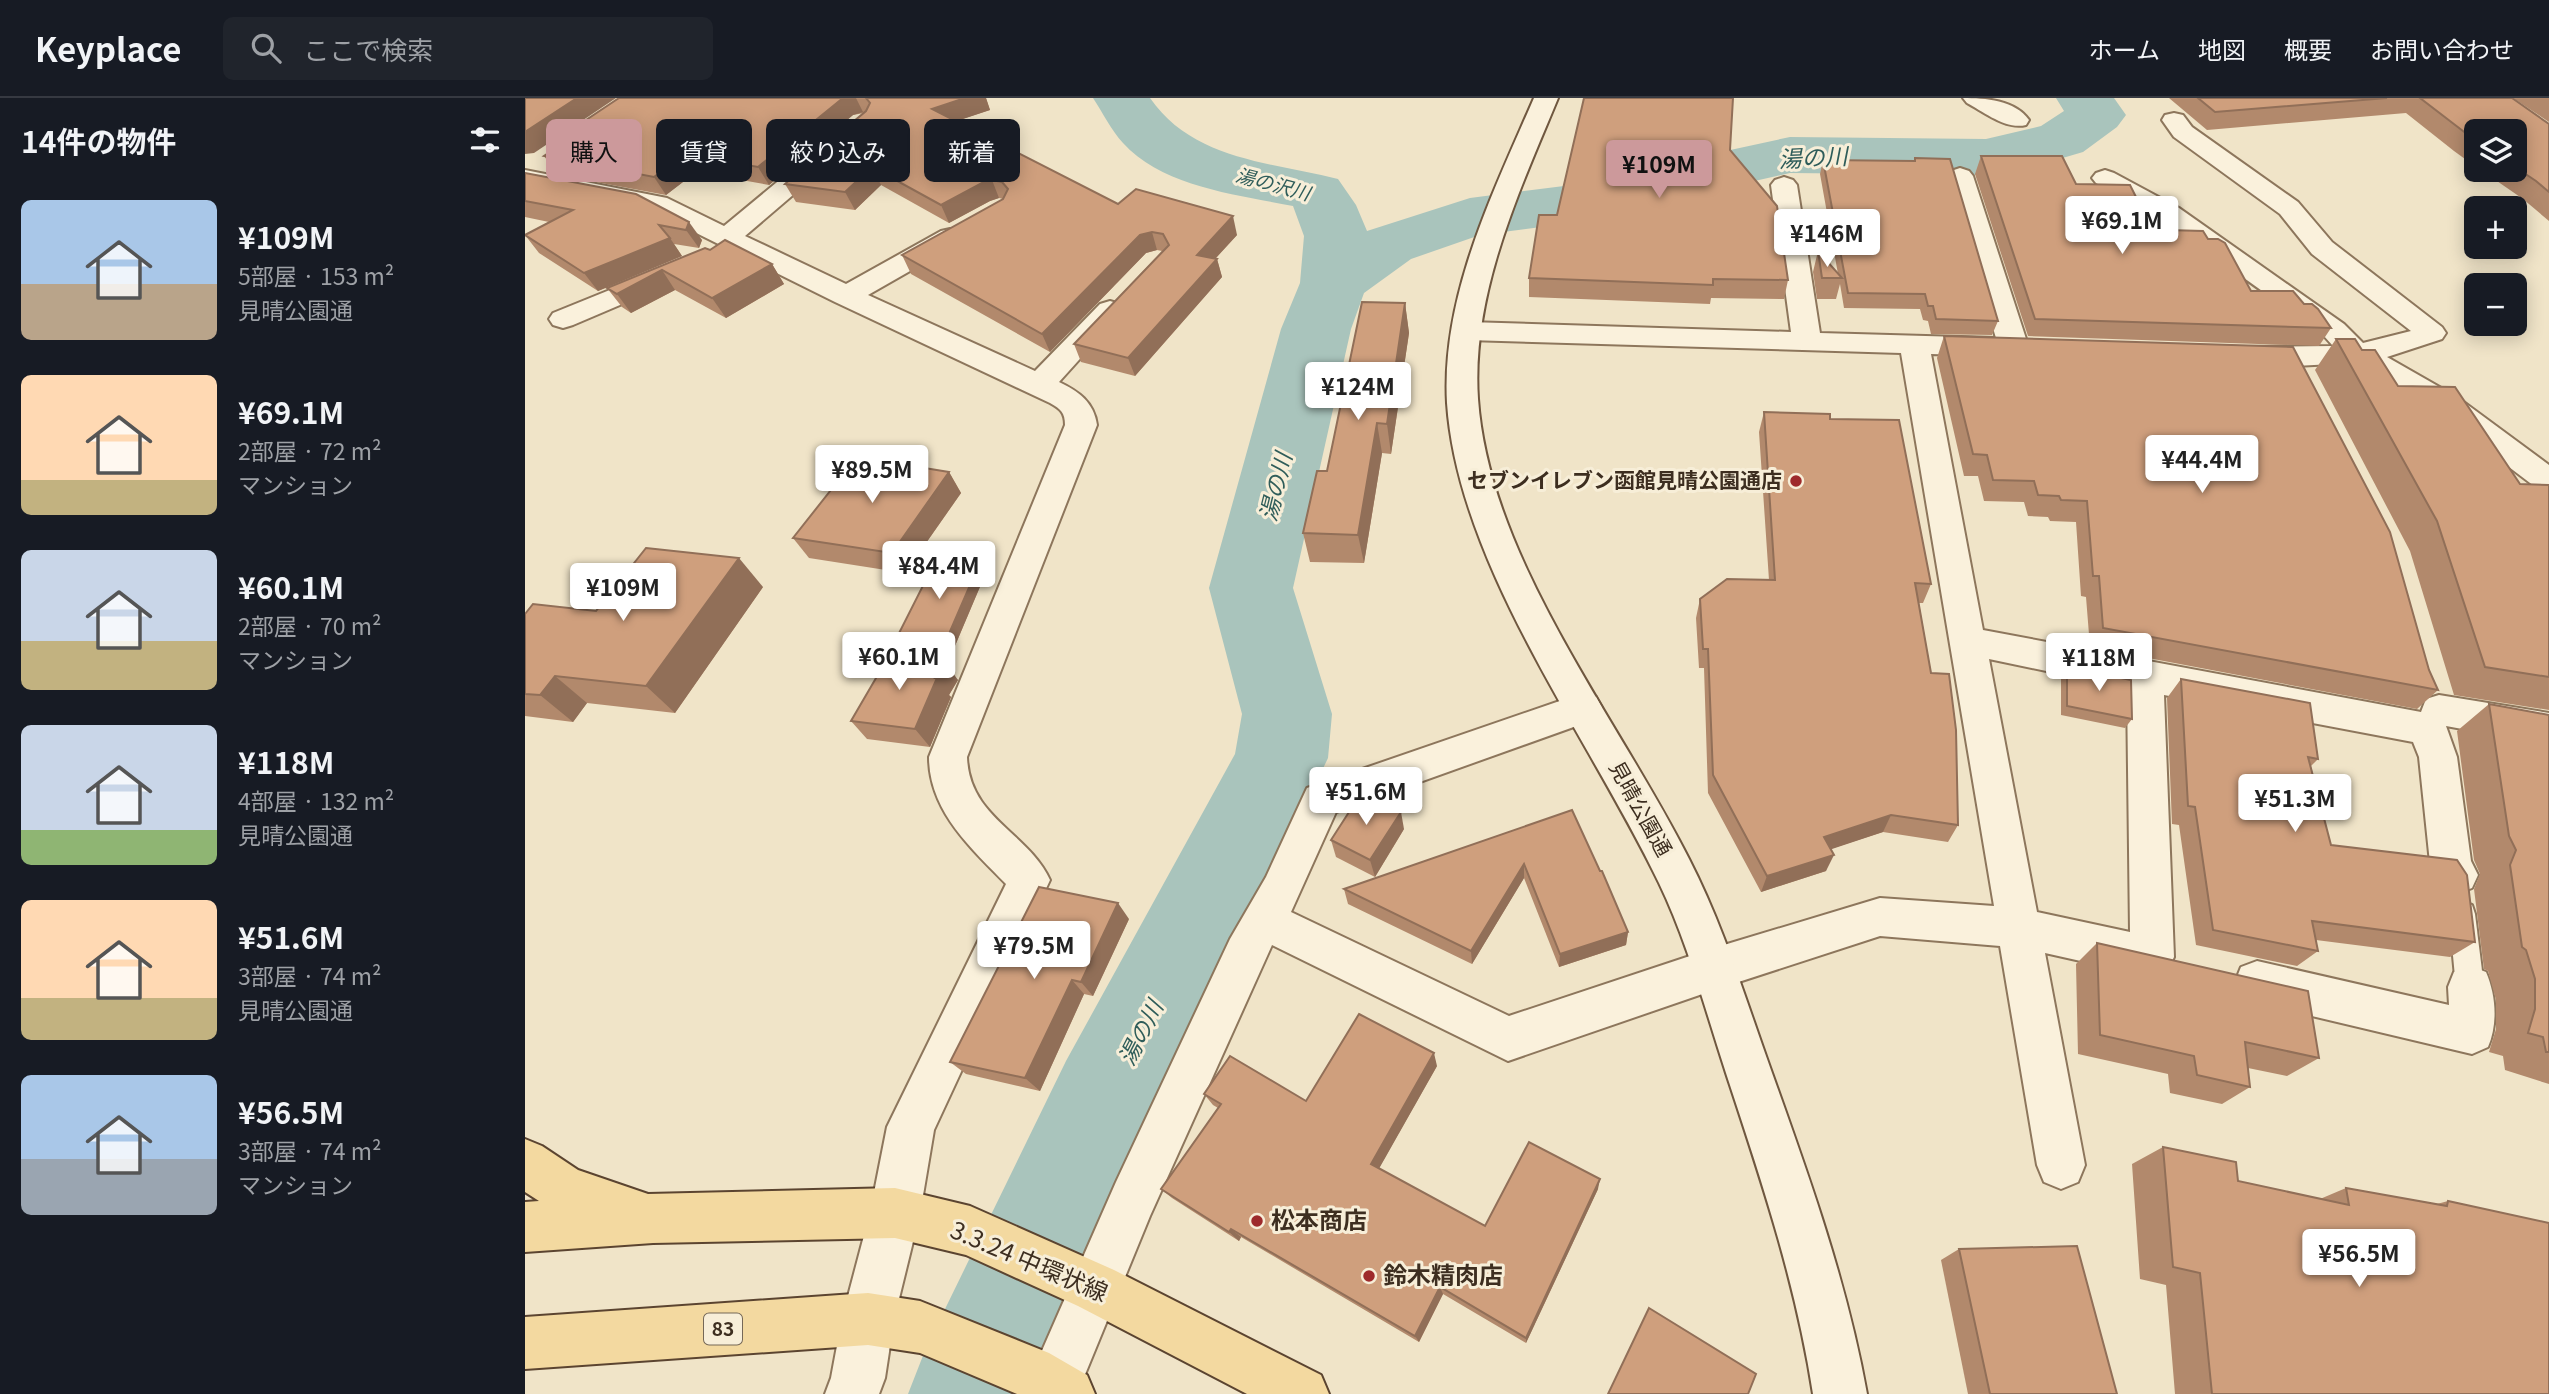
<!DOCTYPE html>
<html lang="ja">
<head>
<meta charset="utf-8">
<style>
	:root { --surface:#171b24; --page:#20242c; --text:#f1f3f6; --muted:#9ea1a6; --line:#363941; --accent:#cc999b }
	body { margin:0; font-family:Georgia,"Noto Sans JP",serif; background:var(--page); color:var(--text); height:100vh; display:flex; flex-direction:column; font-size:26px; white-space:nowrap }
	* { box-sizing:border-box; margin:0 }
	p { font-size:23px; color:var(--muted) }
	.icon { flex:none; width:38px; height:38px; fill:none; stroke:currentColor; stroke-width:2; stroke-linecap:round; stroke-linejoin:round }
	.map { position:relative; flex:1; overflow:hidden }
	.details { display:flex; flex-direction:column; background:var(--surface); width:525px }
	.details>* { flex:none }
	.hud { position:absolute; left:21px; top:21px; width:665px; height:63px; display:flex; gap:14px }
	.buttons { position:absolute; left:1939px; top:21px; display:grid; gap:14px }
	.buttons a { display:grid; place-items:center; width:63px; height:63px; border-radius:10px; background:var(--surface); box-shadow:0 4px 18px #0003; font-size:35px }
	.price { position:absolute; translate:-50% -60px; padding:0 16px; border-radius:7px; background:#fff; color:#222; font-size:23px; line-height:46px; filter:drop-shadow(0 2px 4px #0008) }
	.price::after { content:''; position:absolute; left:50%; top:42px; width:21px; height:16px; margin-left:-10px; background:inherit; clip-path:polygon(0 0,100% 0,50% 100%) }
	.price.selected { background:var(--accent); color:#111 }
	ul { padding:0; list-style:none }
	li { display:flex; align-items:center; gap:21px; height:175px; padding:0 21px }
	li span { display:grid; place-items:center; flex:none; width:196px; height:140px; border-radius:10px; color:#555 }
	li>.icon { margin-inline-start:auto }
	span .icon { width:84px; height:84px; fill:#fffc; stroke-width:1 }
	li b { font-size:30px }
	h2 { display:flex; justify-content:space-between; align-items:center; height:84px; padding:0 21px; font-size:30px }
	.chip { padding:0 24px; border-radius:10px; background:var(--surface); box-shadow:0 4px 18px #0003; font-size:24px; line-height:63px }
	.chip.selected { background:var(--accent); color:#111 }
	header { display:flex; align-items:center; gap:42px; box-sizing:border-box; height:98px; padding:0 35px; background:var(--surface); border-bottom:2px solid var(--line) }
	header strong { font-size:33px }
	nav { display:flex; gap:38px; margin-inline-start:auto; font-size:24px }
	.search { width:490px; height:63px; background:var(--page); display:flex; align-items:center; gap:18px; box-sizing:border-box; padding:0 24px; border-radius:10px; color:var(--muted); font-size:26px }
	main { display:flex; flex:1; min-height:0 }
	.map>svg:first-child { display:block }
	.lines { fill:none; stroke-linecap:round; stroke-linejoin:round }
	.river { fill:#a9c4bc; fill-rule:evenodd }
	.lane-casing { stroke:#8d765c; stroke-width:4 }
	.street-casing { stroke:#8d765c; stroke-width:4 }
	.secondary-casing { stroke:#6f573f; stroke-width:4 }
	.primary-casing { stroke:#5b4430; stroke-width:4 }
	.lane { fill:#faf1dc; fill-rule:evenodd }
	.street { fill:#faf1dc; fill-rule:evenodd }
	.secondary { fill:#faf1dc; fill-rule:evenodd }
	.primary { fill:#f3d9a0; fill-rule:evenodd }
	.wall { fill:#b2896c }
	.shaded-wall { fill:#916f58 }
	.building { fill:#cf9f7d; stroke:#916f58; stroke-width:2 }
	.poi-dot { fill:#9e2a2b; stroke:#f7eed8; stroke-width:2.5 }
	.labels { text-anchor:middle; stroke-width:6; stroke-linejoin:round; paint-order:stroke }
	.far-water-label { font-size:19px; font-style:italic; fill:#2f5d5a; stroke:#f7eed8 }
	.shield { fill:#f7eed8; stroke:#756857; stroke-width:2 }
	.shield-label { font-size:19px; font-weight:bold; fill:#3d2e20 }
	.poi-label { font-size:21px; font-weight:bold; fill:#3d2e20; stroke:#f7eed8; text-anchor:end }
	.street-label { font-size:21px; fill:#3d2e20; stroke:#f7eed8 }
	.water-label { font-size:23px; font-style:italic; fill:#2f5d5a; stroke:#f7eed8 }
	.near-poi-label { font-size:24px; font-weight:bold; fill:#3d2e20; stroke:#f7eed8; text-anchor:start }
	.near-street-label { font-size:24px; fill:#3d2e20; stroke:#f7eed8 }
</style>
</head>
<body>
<header>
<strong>Keyplace</strong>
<div class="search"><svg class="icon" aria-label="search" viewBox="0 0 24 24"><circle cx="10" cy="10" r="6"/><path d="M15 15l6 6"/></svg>ここで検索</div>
<nav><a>ホーム</a><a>地図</a><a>概要</a><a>お問い合わせ</a></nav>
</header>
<main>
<section class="details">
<h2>14件の物件<svg class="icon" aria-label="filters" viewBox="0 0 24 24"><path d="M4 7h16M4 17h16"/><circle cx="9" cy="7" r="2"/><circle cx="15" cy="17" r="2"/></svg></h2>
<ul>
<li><span style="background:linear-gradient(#a9c7e8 60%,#b9a48a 0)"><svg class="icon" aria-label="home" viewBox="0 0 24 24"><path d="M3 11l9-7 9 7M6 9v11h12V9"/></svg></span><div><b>¥109M</b><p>5部屋 · 153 m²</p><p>見晴公園通</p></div></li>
<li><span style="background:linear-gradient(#ffd9b3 75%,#c2b280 0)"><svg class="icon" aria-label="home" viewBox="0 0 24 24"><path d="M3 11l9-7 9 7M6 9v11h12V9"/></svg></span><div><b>¥69.1M</b><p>2部屋 · 72 m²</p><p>マンション</p></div></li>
<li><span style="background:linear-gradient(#c9d6e8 65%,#c2b280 0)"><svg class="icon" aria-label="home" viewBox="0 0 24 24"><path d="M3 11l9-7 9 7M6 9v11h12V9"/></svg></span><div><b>¥60.1M</b><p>2部屋 · 70 m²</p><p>マンション</p></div></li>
<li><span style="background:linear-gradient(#c9d6e8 75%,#8fb573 0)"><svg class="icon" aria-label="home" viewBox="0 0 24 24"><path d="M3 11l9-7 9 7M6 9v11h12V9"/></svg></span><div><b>¥118M</b><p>4部屋 · 132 m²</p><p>見晴公園通</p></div></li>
<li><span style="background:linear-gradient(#ffd9b3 70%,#c2b280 0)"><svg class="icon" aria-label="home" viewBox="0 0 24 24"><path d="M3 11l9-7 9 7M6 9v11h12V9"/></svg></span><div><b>¥51.6M</b><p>3部屋 · 74 m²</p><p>見晴公園通</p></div></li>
<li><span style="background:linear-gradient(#a9c7e8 60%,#9aa5b1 0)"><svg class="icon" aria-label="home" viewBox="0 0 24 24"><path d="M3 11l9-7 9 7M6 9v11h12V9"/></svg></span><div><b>¥56.5M</b><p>3部屋 · 74 m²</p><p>マンション</p></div></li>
</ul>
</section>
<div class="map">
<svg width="2024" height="1296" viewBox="0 0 2024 1296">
	<rect width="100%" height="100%" fill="#f0e4c8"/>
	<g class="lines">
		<path class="river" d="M568,0H625C668,62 745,64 813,81L831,107L842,133L945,100L1039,88L1265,39L1461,41L1516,28L1539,13L1531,0H1589L1601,17L1592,29L1558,54L1507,69L1461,77L1265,75L1039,126L955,137L886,161L839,195L826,231L768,490L807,616L803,660L621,1043L512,1296H383L401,1250L541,963L710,656L717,616L684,490L756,231L775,185L779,138L768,108C713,97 638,89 598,45C586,32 578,15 568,0Z"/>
		<defs>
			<polygon id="lane" points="1937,804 1947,807 1950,816 1959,889 1955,898 1945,902 1935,898 1931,889 1924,816 1927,807"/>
			<g id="street">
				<path d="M1438,0C1460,0 1490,2 1504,22L1501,27C1481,32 1459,14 1442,5Z"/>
				<path d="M1649,15L1658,17L1667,29L1773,104L1807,144L1917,229L1921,235L1917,241L1862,259L1932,299L2024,367V394L2013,391L1910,313L1879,293L1827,265L1770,268L1712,265L1707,258L1712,251L1722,249L1808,248L1799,238C1725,184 1652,130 1571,85L1567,80L1571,75L1580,72L1589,75L1654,110L1819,226L1838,245L1886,233L1787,156L1755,116L1649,39L1637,22L1640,17Z"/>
				<path d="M301,49L310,51L313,56L310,61L220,138L321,186L416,133L425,131L434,133L438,139L434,145L343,197L510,273L575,206L585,203L595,206L599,212L534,284C553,293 569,304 572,327L442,659C444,720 503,734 525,782L409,1032L395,1115L369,1221L360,1280L354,1296H300L306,1280L317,1221L345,1115L362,1029L481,786C446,750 404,713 404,659L540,327C540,315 536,311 525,305L310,204L125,112L0,88V72L142,100L199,128L292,51Z"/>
				<path d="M1435,70L1444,73L1448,78L1504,250L1499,257C1488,260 1480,255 1469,258L1406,256L1458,532L1896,614L1901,601L1914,597L2024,615V647L1921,628L1932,659L1946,763L1953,777L1947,790L1932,796L1917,790L1905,765L1894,659L1888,644L1639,597L1649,859L1642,873L1627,879L1520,855L1560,1067L1553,1084L1536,1091L1519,1084L1512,1067L1475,848L1355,838L1189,892L983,963L747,847L625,1118L552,1296H498L591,1084L705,841L741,779L782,690L1058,595L1071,599L1077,610L1071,621L811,714L766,814L984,918L1189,850L1355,800L1469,808L1376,255L943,242L933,239L929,233L933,227L943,224L1266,234L1246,87L1250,82L1259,79L1268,82L1272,87L1295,235L1471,240L1422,78L1426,73ZM1464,561L1602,590L1605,834L1512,814Z"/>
				<polygon points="139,170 149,172 153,178 149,184 48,227 38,230 28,227 24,221 28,215"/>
				<path d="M1732,863L1924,907L1923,889L1929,874L1945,868L1961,874C1971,897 1973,926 1963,949L1947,956L1732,905L1716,899L1710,884L1716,869Z"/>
			</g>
			<path id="secondary" d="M1009,0H1033C994,94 946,196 953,301C964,461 1093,620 1164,761C1199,829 1221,903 1247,975C1285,1081 1322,1185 1342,1296H1288C1271,1185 1236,1081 1201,975C1180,911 1163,845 1134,785C1064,639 933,468 922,305C916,198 968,95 1009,0Z"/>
			<g id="primary">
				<polygon points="0,1041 17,1048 53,1072 123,1096 370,1090 445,1108 589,1172 796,1277 804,1296 722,1296 553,1208 441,1157 370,1140 128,1145 0,1154 0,1104 14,1103 0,1094"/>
				<polygon points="343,1195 395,1203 524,1255 562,1277 570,1296 492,1296 395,1255 343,1247 0,1271 0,1219"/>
			</g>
		</defs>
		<use href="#lane" class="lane-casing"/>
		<use href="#street" class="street-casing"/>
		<use href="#secondary" class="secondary-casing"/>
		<use href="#primary" class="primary-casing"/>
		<use href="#lane" class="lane"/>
		<use href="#street" class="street"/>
		<use href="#secondary" class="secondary"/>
		<use href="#primary" class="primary"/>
	</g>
	<g class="wall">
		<polygon points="94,0 461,0 465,12 431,23 593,106 712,137 691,160 692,161 697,179 610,278 556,264 549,246 637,153 632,152 621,155 525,254 386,176 377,157 478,101 474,100 465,103 424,125 356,87 330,112 271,104 260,86 268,78 267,75 339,15 328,17 244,87 171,74 141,97 33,77 19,58 55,33"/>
		<polygon points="1644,0 1987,0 2024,26 2024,123 1998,101 1956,72 1990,72 1990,33 1951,33 1951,69 1929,53 1881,15 1682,32"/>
		<polygon points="1988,0 2024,0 2024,24"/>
		<polygon points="1205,52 1263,182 1259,201 1186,200 1185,206 1004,199 1004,180 1032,117"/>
		<polygon points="1456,58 1551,86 1613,103 1642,132 1683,141 1726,193 1779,206 1806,230 1794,248 1503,238 1450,76"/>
		<polygon points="1390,60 1473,223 1467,237 1406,236 1403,223 1398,222 1395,211 1319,210 1315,186 1311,201 1292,201 1288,174 1293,153 1313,176 1295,76 1298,62 1389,63"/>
		<polygon points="0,75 111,96 177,142 174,150 149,146 157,158 73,193 14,155 0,137 24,124 0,119"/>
		<polygon points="185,152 247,166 259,186 201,220 150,192 106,215 97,209 82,190"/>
		<polygon points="880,205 884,235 866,356 857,355 839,465 785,464 778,435 802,373"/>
		<polygon points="1419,238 1904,572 1913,592 1892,611 1565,549 1561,499 1556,498 1551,424 1525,423 1523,419 1503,418 1499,404 1459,403 1453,378 1439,378 1412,260"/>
		<polygon points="1811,241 1837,252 1873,288 1995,386 2024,387 2024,612 1929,597 1885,453 1790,272"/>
		<polygon points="1239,314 1305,321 1406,486 1398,505 1394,505 1433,727 1423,744 1358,734 1305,751 1301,773 1236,794 1183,695 1179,570 1174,570 1171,520 1175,501 1244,482 1234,334"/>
		<polygon points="424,374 436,395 380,475 284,460 268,440"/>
		<polygon points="459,455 465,465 424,562 400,561 433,582 424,597 426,599 405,649 342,641 326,623 372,557 367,549"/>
		<polygon points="238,489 150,615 62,605 48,624 0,618 0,516 71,513"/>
		<polygon points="1542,569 1607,621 1600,630 1536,617 1536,579"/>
		<polygon points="1656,581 1793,661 1786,668 1806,747 1950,844 1925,859 1791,842 1793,853 1772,868 1671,847 1654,727 1647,726 1642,600"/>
		<polygon points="1964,606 2024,617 2024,986 1980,972 1978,958 1964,954 1971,931 1971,902 1963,873 1959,871 1949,791 1955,776 1949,762 1932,633"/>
		<polygon points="1047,712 1103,834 1101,847 1034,869 999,780 947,866 823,806 819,791"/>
		<polygon points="879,731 850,779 811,759 806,742"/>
		<polygon points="604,821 568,898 559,896 515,993 441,976 425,964"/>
		<polygon points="1572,845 1794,960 1762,978 1723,970 1725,989 1697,1006 1645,995 1643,976 1553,956 1551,866"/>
		<polygon points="912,968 854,1070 960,1128 1073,1091 1001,1245 918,1196 894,1244 716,1139 714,1143 647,1100 636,1091 693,1010 688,1007 679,996 781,1003"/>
		<polygon points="1638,1049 1713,1083 1795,1101 1821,1090 1912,1106 1923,1103 2024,1296 1650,1296 1641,1187 1615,1181 1607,1066"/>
		<polygon points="1434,1151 1592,1296 1443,1296 1416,1162"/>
	</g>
	<g class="shaded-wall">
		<polygon points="52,0 91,0 9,55 0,56 0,34"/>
		<polygon points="318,0 331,0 338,14 328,17 244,87 233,69"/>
		<polygon points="440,0 461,0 465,12 414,29 407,11"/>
		<polygon points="66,26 64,46 52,28"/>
		<polygon points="159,56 171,74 141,97 129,79"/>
		<polygon points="347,69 356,87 330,112 320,94"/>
		<polygon points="467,82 474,100 465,103 424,125 416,107 457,85"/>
		<polygon points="708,118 712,137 677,175 672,157"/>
		<polygon points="164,124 177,142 174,150 161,132"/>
		<polygon points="627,134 632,152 621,155 525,254 517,236 615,137"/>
		<polygon points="145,140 157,158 73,193 59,175"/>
		<polygon points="692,161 697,179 610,278 603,260"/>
		<polygon points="247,166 259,186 201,220 187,200"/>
		<polygon points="137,172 150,192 106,215 92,196"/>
		<polygon points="880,205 884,235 866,356 862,326"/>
		<polygon points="852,325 857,355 839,465 833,437"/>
		<polygon points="424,374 436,395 380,475 367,455"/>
		<polygon points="459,455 465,465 424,562 417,552"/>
		<polygon points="214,460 238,489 150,615 121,588"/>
		<polygon points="419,563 433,582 424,597 426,599 405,649 390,631 410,580"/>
		<polygon points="30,578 62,605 48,624 15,597"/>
		<polygon points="876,714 879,731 850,779 845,762"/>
		<polygon points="1366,717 1358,734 1292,756 1299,739"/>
		<polygon points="1309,757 1301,773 1236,794 1242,778"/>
		<polygon points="999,766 999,780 947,866 946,853"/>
		<polygon points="593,805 604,821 568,898 556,884"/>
		<polygon points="1103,834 1101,847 1034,869 1035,856"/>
		<polygon points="547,882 559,896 515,993 500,980"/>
		<polygon points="909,955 912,968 851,1076 846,1066"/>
		<polygon points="1075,1081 1073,1091 1001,1245 1001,1240"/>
		<polygon points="706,1131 716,1139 714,1143 704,1134"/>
		<polygon points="915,1189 918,1196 894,1244 890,1238"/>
	</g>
	<g class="building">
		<polygon points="0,0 52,0 0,34"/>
		<polygon points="94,0 318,0 233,69 159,56 129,79 19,58 66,26 52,28"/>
		<polygon points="341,0 440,0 407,11 593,106 611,91 708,118 672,157 692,161 603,260 549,246 644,147 638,136 627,134 615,137 517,236 377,157 478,101 483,91 477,84 467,82 457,85 416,107 347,69 320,94 260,86 271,76 267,75 341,13 345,5"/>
		<polygon points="1059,0 1208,0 1205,52 1252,108 1263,182 1188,181 1188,187 1004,180 1014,117 1032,117"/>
		<polygon points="1673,0 1862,0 1690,14"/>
		<polygon points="1895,0 1987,0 2024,26 2024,94 2011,83 1990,69 1990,33 1951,33 1951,43"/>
		<polygon points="1456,58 1537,58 1551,86 1605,87 1613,103 1628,103 1642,132 1678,133 1683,141 1693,141 1700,145 1726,193 1768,193 1779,206 1787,206 1793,211 1806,230 1510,221"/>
		<polygon points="1390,60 1425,61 1473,223 1411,221 1408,208 1403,208 1400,196 1323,195 1298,62 1390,63"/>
		<polygon points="0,75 111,96 164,124 161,132 134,127 145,140 59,175 0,137 48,112 0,103"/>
		<polygon points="200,142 247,166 187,200 137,172 92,196 82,190 180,150 185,152"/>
		<polygon points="1293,153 1317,180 1297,180"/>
		<polygon points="837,204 880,205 862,326 852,325 833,437 778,435 792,373 802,373"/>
		<polygon points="1419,238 1768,249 1865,434 1904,572 1913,592 1578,530 1574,478 1568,478 1562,403 1536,402 1534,398 1513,397 1509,383 1468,382 1462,357 1448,356"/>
		<polygon points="1811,241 1830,241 1837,252 1850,252 1873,288 1930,289 1995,386 2024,387 2024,579 1960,569 1912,423"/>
		<polygon points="1239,314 1305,316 1305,321 1374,322 1406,486 1390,485 1406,575 1424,576 1431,632 1433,727 1366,717 1299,739 1309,757 1242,778 1188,677 1183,551 1178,551 1175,501 1202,481 1250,482"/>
		<polygon points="332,359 424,374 367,455 268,440"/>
		<polygon points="121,450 214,460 121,588 30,578 15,597 0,596 0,516 8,506 71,513"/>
		<polygon points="416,452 459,455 417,552 367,549"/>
		<polygon points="365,556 419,563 410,580 412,580 390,631 326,623"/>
		<polygon points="1542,569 1606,582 1607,621 1542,608"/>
		<polygon points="1656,581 1785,605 1793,661 1783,659 1806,747 1932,762 1942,777 1950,844 1787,823 1793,853 1688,832 1670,709 1663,708"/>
		<polygon points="1964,606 2024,617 2024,954 2021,954 2018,939 2003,935 2010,911 2010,881 2001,852 1997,849 1985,767 1991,752 1984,738"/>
		<polygon points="835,697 876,714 845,762 806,742"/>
		<polygon points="1047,712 1075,773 1077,773 1103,834 1035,856 999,766 946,853 819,791"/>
		<polygon points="514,789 593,805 556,884 547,882 500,980 425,964"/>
		<polygon points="1572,845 1783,893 1794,960 1720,944 1725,989 1672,977 1669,958 1575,937"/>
		<polygon points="834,916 909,955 846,1066 960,1128 1004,1044 1075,1081 1001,1240 915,1189 890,1238 706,1131 704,1134 636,1091 696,1006 679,996 705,958 781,1003"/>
		<polygon points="1638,1049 1711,1064 1713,1083 1824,1107 1821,1090 1922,1108 1923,1103 2024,1125 2024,1296 1687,1296 1675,1175 1648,1169"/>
		<polygon points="1552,1148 1592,1296 1465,1296 1434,1151"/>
		<polygon points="1124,1210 1231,1276 1223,1296 1083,1296"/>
	</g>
	<g class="poi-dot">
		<circle cx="1271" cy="383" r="7"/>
		<circle cx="732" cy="1123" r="7"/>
		<circle cx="844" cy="1178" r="7"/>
	</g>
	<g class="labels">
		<g class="far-water-label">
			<text transform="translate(748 86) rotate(15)" y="7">湯の沢川</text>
		</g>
		<rect class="shield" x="179" y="1215.5" width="38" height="31" rx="5"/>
		<g class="shield-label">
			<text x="198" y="1238">83</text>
		</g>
		<g class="poi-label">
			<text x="1257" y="390">セブンイレブン函館見晴公園通店</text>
		</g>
		<g class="street-label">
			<text transform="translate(1115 711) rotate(61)" y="7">見晴公園通</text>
		</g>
		<g class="water-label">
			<text transform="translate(1288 60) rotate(-3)" y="8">湯の川</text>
			<text transform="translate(751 389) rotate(-76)" y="8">湯の川</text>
			<text transform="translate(616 935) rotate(-63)" y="8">湯の川</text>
		</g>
		<g class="near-poi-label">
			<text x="746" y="1131">松本商店</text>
			<text x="858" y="1186">鈴木精肉店</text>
		</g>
		<g class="near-street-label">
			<text transform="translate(504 1164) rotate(23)" y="8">3.3.24 中環状線</text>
		</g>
	</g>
</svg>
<div class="buttons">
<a><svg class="icon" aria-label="layers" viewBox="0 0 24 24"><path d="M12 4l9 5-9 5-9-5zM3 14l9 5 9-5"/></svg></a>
<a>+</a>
<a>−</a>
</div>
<b class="price selected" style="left:1134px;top:102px">¥109M</b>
<b class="price" style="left:1597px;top:158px">¥69.1M</b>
<b class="price" style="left:1302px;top:171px">¥146M</b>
<b class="price" style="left:833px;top:324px">¥124M</b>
<b class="price" style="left:1677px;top:397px">¥44.4M</b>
<b class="price" style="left:347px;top:407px">¥89.5M</b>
<b class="price" style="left:414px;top:503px">¥84.4M</b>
<b class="price" style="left:98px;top:525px">¥109M</b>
<b class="price" style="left:374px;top:594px">¥60.1M</b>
<b class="price" style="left:1574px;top:595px">¥118M</b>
<b class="price" style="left:841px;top:729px">¥51.6M</b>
<b class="price" style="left:1770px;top:736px">¥51.3M</b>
<b class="price" style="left:509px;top:883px">¥79.5M</b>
<b class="price" style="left:1834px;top:1191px">¥56.5M</b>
<div class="hud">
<a class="chip selected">購入</a>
<a class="chip">賃貸</a>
<a class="chip">絞り込み</a>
<a class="chip">新着</a>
</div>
</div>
</main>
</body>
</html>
